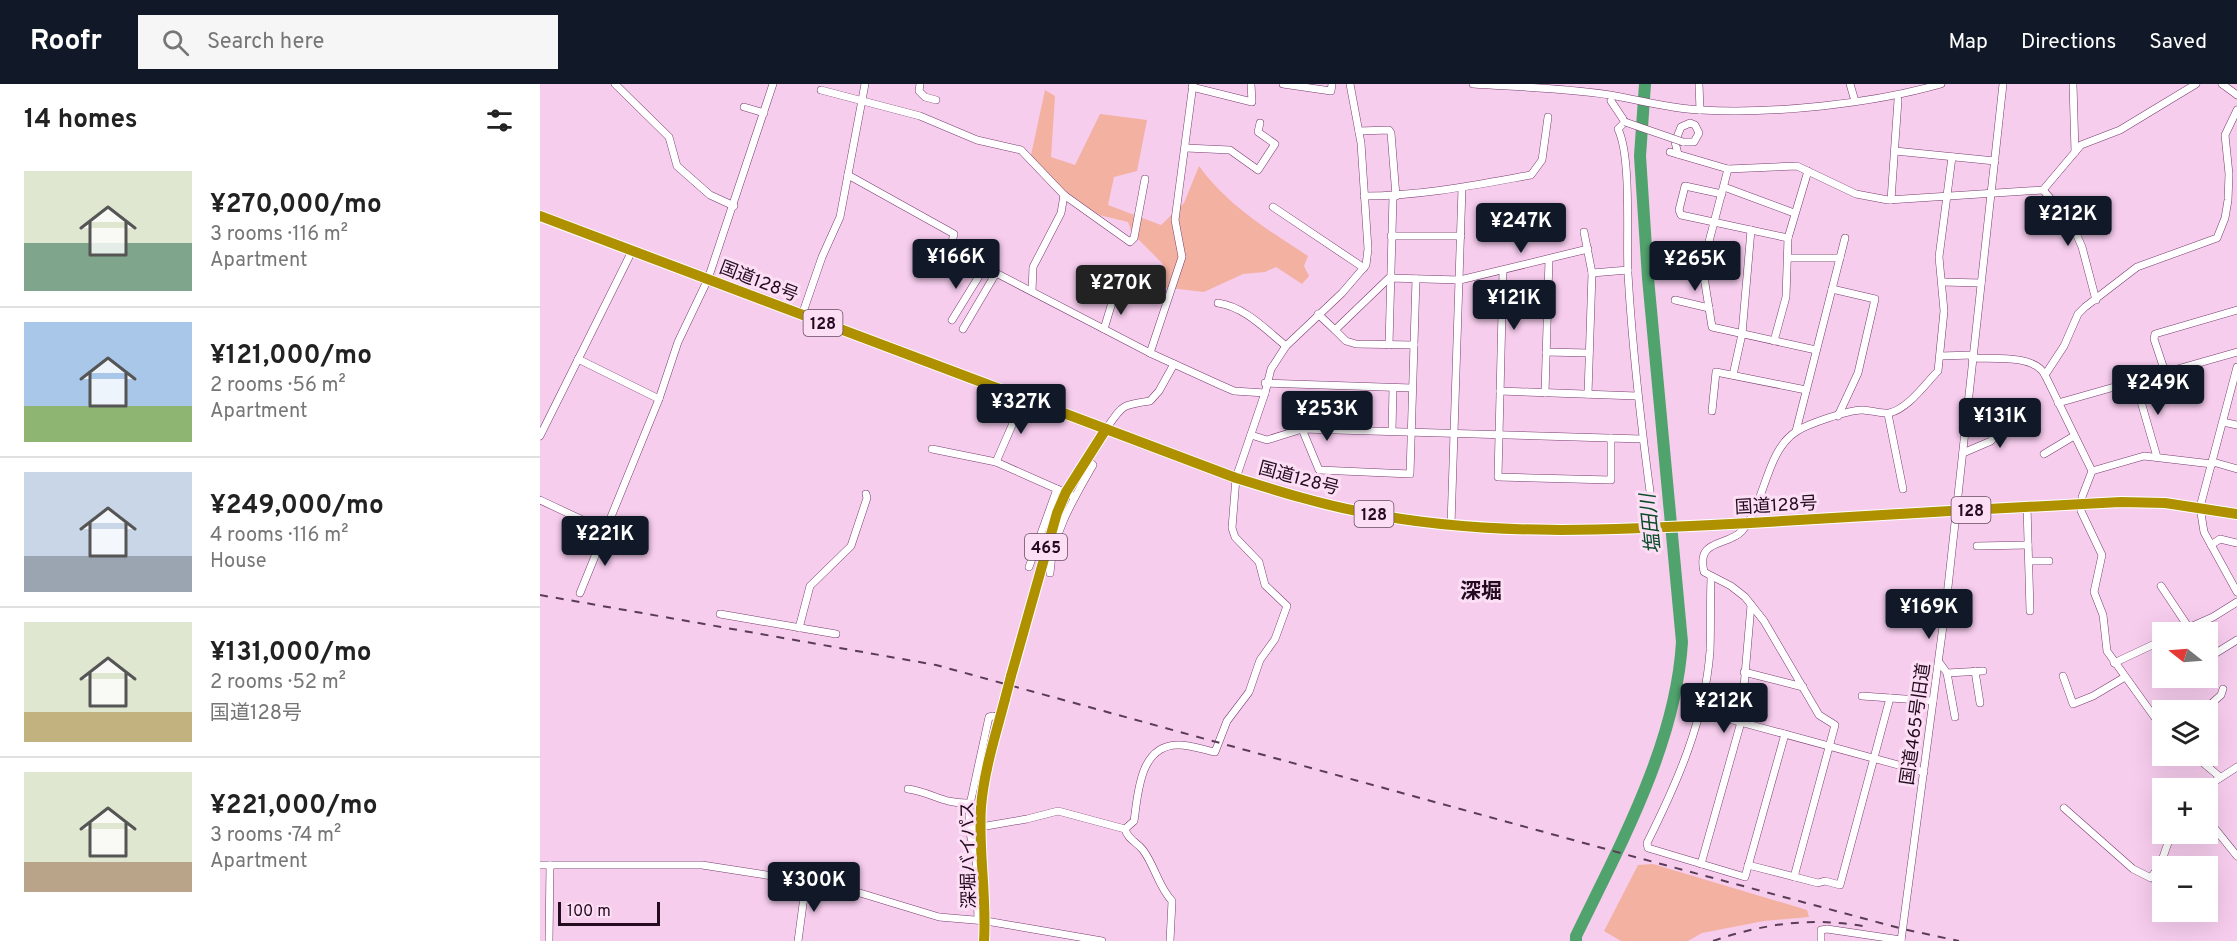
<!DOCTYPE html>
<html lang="en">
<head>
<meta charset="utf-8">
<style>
	:root { --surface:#fff; --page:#f6f6f6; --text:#222; --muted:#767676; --line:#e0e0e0; --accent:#111827 }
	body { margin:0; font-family:Overpass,"Noto Sans JP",sans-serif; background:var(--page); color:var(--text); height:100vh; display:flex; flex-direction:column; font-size:22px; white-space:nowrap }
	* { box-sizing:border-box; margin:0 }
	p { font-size:20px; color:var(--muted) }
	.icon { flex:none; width:33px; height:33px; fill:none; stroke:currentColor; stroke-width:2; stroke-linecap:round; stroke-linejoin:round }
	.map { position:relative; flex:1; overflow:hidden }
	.details { display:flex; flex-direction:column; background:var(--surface); width:540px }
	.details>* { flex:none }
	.needle { width:39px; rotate:287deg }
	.controls { position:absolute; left:1612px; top:538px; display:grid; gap:12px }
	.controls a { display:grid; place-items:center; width:66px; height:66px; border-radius:0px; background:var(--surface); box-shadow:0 6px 24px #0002; font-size:30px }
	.scale { position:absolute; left:18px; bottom:15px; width:102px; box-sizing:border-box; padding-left:6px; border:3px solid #240b20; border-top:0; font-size:16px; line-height:21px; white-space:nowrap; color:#240b20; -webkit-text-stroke:4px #fcdff5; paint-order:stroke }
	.price { position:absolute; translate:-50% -51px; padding:0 14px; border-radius:6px; background:var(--accent); color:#fff; font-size:20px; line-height:39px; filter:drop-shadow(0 2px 3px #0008) }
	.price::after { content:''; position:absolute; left:50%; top:36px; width:18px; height:14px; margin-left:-9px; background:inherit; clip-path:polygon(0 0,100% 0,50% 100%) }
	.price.on { background:#222; color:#fff }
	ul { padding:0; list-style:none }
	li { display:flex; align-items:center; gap:18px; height:150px; padding:0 24px }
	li+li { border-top:2px solid var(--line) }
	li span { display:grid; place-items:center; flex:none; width:168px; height:120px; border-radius:0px; color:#555 }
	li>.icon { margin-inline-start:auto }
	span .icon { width:72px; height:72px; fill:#fffc; stroke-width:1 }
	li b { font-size:26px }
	h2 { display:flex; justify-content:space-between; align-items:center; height:72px; padding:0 24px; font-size:26px }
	header { display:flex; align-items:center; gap:36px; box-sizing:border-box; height:84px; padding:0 30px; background:var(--accent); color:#fff }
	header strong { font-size:28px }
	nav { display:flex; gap:33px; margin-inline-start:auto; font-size:21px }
	.search { width:420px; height:54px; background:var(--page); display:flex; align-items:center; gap:15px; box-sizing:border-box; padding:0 21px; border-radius:0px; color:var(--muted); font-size:22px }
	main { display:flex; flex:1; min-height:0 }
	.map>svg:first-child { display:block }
	.green { fill:#f3b1a2 }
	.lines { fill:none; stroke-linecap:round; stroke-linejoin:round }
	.river { stroke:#51a36e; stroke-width:12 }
	.minor-casing { stroke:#783c6e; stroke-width:8 }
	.highway-casing { stroke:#fff; stroke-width:12 }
	.minor { stroke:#fff; stroke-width:7 }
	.highway { stroke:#af9100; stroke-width:10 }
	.rail { stroke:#5a3c54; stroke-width:2; stroke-dasharray:8 8; stroke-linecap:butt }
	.minor-bridge-casing { stroke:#783c6e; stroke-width:8; stroke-linecap:butt }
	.highway-bridge-casing { stroke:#fff; stroke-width:12; stroke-linecap:butt }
	.minor-bridge { stroke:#fff; stroke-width:7 }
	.highway-bridge { stroke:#af9100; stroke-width:10 }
	.labels { text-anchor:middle; stroke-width:6; stroke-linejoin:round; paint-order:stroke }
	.shield { fill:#fcdff5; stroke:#654b60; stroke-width:1.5 }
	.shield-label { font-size:16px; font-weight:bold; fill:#240b20 }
	.street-label { font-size:18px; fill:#240b20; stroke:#fcdff5 }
	.water-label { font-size:20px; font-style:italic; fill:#0a4b28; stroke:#fcdff5 }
	.quarter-label { font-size:21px; font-weight:bold; fill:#240b20; stroke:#fcdff5 }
</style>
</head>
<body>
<header>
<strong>Roofr</strong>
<div class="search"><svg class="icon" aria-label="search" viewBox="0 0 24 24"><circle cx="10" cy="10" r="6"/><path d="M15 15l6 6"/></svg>Search here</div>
<nav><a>Map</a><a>Directions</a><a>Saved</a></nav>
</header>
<main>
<section class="details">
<h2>14 homes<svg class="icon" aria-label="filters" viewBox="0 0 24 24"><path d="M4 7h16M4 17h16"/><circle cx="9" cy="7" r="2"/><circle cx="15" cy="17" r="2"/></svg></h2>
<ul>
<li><span style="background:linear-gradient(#dfe7d0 60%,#7fa58c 0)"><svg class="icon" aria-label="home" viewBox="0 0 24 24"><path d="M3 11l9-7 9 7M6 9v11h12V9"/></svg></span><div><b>¥270,000/mo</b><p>3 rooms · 116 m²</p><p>Apartment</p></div></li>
<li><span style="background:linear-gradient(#a9c7e8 70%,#8fb573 0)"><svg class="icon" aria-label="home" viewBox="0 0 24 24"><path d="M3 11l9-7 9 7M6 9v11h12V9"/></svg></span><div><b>¥121,000/mo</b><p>2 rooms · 56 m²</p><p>Apartment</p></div></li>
<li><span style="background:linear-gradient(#c9d6e8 70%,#9aa5b1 0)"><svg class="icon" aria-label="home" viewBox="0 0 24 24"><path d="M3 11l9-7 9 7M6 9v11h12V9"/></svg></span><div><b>¥249,000/mo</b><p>4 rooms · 116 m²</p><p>House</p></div></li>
<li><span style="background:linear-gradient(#dfe7d0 75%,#c2b280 0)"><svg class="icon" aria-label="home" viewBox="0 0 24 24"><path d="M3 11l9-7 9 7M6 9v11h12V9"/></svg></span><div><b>¥131,000/mo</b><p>2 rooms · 52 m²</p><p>国道128号</p></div></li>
<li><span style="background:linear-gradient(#dfe7d0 75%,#b9a48a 0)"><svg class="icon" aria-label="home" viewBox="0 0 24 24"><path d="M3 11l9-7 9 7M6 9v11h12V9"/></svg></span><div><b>¥221,000/mo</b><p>3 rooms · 74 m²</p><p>Apartment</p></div></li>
</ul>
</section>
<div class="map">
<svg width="1697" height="857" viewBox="0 0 1697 857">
	<rect width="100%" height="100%" fill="#f7cdee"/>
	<g class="green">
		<path d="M505,6L515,12L511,73L535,81L560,30L607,36L597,87L574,93L568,121L621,141L644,119L659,82C687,121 728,146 768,172L764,182L769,192L762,200L736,183L725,188L703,190L664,208L613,202L623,180L592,149L588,138L559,131L518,102L491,71Z"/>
		<polygon points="1113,780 1267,826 1269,833 1224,837 1162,849 1148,857 1081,857 1064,847 1098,781"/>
	</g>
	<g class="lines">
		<path class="river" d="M1036,857V852C1080,761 1136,660 1142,558L1108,194L1100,72L1105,0"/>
		<defs>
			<g id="minor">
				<polyline points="75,0 129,53 137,82 170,111 194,122"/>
				<polyline points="380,0 379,7 385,13 396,16"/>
				<polyline points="743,0 791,7 792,0"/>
				<path d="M933,0C979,3 1025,4 1070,11C1100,16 1130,25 1161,26C1234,30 1331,20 1401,0"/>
				<polyline points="1159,0 1160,26"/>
				<polyline points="1310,0 1315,17"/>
				<polyline points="1533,0 1535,68"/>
				<polyline points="1682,0 1697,11"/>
				<polyline points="652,3 712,18 711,0"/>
				<polyline points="281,6 380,32 437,56 481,66 524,111 590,158 594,154 605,95"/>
				<path d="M1071,17L1085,38L1078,45C1092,74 1086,154 1088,190C1093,275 1103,359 1115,444"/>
				<polyline points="204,23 224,29"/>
				<polyline points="819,47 849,46 851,49 856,112"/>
				<polyline points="646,64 690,66 718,86 735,60 718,48 720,39"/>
				<polyline points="1355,67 1455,77"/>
				<polyline points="1130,68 1188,85 1257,82 1316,110 1348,116 1503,106 1541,61 1580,46 1656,0"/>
				<polyline points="1138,70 1135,58 1141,43 1150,39 1155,41 1159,49 1154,58 1143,58"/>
				<polyline points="1188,85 1166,169 1164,193 1172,243 1276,266"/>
				<polyline points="308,91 414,150 409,169 434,188 456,189 610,269 678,300 694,307 725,309"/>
				<polyline points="1184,103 1254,129"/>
				<polyline points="1503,106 1531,138 1542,163 1556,216"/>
				<polyline points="1182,110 1145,102 1139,126 1141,131 1248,154 1246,213 1234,257"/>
				<path d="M824,112C881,112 935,101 991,91L1002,76L1008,33"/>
				<polyline points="1351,116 1358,16"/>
				<polyline points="733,123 824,184"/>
				<polyline points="1044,148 1052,189 1048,310"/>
				<polyline points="851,152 921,152"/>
				<polyline points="1248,154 1268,87"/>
				<polyline points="1248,174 1300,174"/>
				<polyline points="963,187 958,393 1071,396 1071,354"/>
				<polyline points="1052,189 1088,186"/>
				<polyline points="1402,198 1441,199"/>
				<polyline points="1292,205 1335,215 1318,289 1298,332"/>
				<polyline points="492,207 493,183 521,129 524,111"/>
				<polyline points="1135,216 1169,224"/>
				<path d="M678,219C705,223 725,245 746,262"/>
				<polyline points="778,230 795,246 849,194 920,196 1048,165"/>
				<polyline points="262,231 282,173 300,133 325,0"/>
				<polyline points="412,236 441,189"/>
				<polyline points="423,245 456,189"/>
				<polyline points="564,245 574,212"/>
				<polyline points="795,246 806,257 816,260 874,261"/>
				<polyline points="849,261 853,112"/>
				<polyline points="1006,268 1049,269"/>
				<polyline points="610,269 642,173 635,136 653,0"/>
				<polyline points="1400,272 1432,271"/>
				<path d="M1432,274C1453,275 1494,270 1505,291L1552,387L1542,413L1541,427L1562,471L1554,508L1563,531L1567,567L1623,645"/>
				<polyline points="38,275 119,315"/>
				<polyline points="1697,283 1660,423 1664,448 1697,508"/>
				<polyline points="1625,288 1614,255 1615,250 1697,226"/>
				<polyline points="1193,291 1202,250 1211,146"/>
				<polyline points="1505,291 1524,262 1538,230 1545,223 1597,183 1677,154 1685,134 1688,116 1689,90 1685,51 1697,26"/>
				<polyline points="1595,297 1617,373"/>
				<polyline points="725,299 872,304"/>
				<polyline points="960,307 1097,312"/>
				<polyline points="1005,309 1009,175"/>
				<polyline points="1518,319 1697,268"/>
				<polyline points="1172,327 1176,288 1266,306"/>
				<polyline points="1348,330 1363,405"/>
				<polyline points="1683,338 1697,341"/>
				<path d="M566,345C583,321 581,321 610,317L619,307L634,280"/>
				<polyline points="762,345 779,386 870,390 876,195"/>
				<polyline points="852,347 853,304"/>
				<polyline points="1256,347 1305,154"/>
				<polyline points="711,351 727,356 762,345 1102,355"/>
				<polyline points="0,352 92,167"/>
				<polyline points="392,365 456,378 535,413"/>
				<polyline points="1423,369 1451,357 1476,328"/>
				<polyline points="1504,370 1534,352"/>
				<polyline points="456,378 484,314"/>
				<polyline points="1673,378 1697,385"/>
				<polyline points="1552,387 1604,372 1672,380"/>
				<polyline points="0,416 66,447"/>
				<polyline points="1487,422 1490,527"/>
				<polyline points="911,441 922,104"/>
				<polyline points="1671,461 1680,455 1697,459"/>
				<polyline points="1437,462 1488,461"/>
				<polyline points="1489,477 1509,477"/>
				<polyline points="489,483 517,405"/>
				<path d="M510,489C512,450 534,414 553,381L547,375"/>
				<path d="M1171,494C1170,518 1171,543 1170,567C1165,636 1137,699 1107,759L1108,764L1205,793L1245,650"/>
				<polyline points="1621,502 1649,544"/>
				<polyline points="40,509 119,315 138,258 168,195 233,0"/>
				<polyline points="180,530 296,550"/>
				<polyline points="259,544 270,502 311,462 327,414 326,410"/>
				<polyline points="1637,549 1673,533 1697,518"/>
				<polyline points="1668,574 1697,556"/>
				<polyline points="1399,578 1407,589 1443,587"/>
				<polyline points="1574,579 1623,556"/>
				<polyline points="1435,587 1440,619"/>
				<polyline points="1204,588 1263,603"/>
				<polyline points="1407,589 1415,633"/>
				<polyline points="1523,592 1533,620 1553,612 1585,593"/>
				<polyline points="1322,612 1393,617"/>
				<polyline points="1160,627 1384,688"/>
				<polyline points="1663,627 1681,611 1683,605"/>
				<polyline points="1655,672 1680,693"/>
				<path d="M368,705C394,709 402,720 430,719"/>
				<polyline points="1663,705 1697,683"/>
				<polyline points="1524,724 1593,785 1611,794 1621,779 1631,750"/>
				<polyline points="1668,736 1697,772"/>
				<polyline points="429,745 487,735 518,727 585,745"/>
				<path d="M585,745L594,737C598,711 599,662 637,661C649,660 663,666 675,668L687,637L709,608L720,576L735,555L747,522L725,501L719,478L695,453L692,444L696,394L725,309L731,285L746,262L802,209L826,181L828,165L821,59L810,0"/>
				<path d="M585,745C588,756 597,758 603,766C615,782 618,802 632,817L630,857"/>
				<polyline points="1161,780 1201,638 1211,521"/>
				<polyline points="0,781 162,781 297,802 399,833 446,837 562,857"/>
				<polyline points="1208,781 1278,799 1285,797 1300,801 1350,614"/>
				<path d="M1254,793L1295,641L1279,631L1224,537L1205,513L1191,502L1164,488C1156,454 1187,463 1202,447C1226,419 1225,367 1257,347C1268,340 1308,326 1322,326C1330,326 1343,330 1349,329C1368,325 1385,300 1398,287L1404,227L1399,173L1412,73"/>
				<polyline points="438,836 436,775 429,745 429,725 449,633 453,632"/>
				<polyline points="9,857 10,781"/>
				<polyline points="258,857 266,798"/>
				<polyline points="1281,857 1281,846 1287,845 1361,856"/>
				<polyline points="1361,857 1407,512 1463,0"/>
			</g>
			<g id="highway">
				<path d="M0,132L696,394C738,407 779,420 822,428C950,454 1081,446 1210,439C1334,431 1457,424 1581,418L1625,419L1697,430"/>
				<polyline points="471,592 517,429 526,408 566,345"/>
				<path d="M444,857C447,812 438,767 441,723C444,686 456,650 465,615"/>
			</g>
		</defs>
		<use href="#minor" class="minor-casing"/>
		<use href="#highway" class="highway-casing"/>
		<use href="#minor" class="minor"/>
		<use href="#highway" class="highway"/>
		<g class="rail">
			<polyline points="0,511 396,581 1095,773 1363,845 1419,857"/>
			<path d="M1173,857C1222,840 1271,833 1323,842"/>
		</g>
		<defs>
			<polyline id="minor-bridge" points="1085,38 1143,58"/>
			<polyline id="highway-bridge" points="465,615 471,592"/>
		</defs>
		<use href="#minor-bridge" class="minor-bridge-casing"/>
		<use href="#highway-bridge" class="highway-bridge-casing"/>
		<use href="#minor-bridge" class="minor-bridge"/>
		<use href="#highway-bridge" class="highway-bridge"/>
	</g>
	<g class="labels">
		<g class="shield">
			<rect x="263.5" y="226" width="39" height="26" rx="4.5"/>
			<rect x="1411.5" y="413" width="39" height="26" rx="4.5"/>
			<rect x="814.5" y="417" width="39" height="26" rx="4.5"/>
			<rect x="485" y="450" width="42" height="26" rx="4.5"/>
		</g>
		<g class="shield-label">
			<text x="283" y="245">128</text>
			<text x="1431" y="432">128</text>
			<text x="834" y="436">128</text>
			<text x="506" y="469">465</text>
		</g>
		<g class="street-label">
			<text transform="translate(219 197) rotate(21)" y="6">国道128号</text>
			<text transform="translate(759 394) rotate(15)" y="6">国道128号</text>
			<text transform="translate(1236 421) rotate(-3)" y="6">国道128号</text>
			<text transform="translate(1375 640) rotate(-82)" y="6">国道465号旧道</text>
			<text transform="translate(428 771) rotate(-91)" y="6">深堀バイパス</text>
		</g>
		<g class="water-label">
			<text transform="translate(1110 440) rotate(-96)" y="7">塩田川</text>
		</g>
		<g class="quarter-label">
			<text x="941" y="514">深堀</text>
		</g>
	</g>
</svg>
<div class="controls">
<a><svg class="needle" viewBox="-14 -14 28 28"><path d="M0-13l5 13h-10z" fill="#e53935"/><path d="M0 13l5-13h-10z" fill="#767676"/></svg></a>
<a><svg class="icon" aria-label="layers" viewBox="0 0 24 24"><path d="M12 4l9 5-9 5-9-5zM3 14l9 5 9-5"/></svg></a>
<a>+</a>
<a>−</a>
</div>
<div class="scale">100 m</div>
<b class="price" style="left:1528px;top:163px">¥212K</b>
<b class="price" style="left:981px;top:170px">¥247K</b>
<b class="price" style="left:416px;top:206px">¥166K</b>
<b class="price" style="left:1155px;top:208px">¥265K</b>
<b class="price on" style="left:581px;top:232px">¥270K</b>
<b class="price" style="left:974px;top:247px">¥121K</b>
<b class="price" style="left:1618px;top:332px">¥249K</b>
<b class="price" style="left:481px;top:351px">¥327K</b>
<b class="price" style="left:787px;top:358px">¥253K</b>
<b class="price" style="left:1460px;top:365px">¥131K</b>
<b class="price" style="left:65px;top:483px">¥221K</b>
<b class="price" style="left:1389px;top:556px">¥169K</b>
<b class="price" style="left:1184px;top:650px">¥212K</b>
<b class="price" style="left:274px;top:829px">¥300K</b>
</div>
</main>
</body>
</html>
